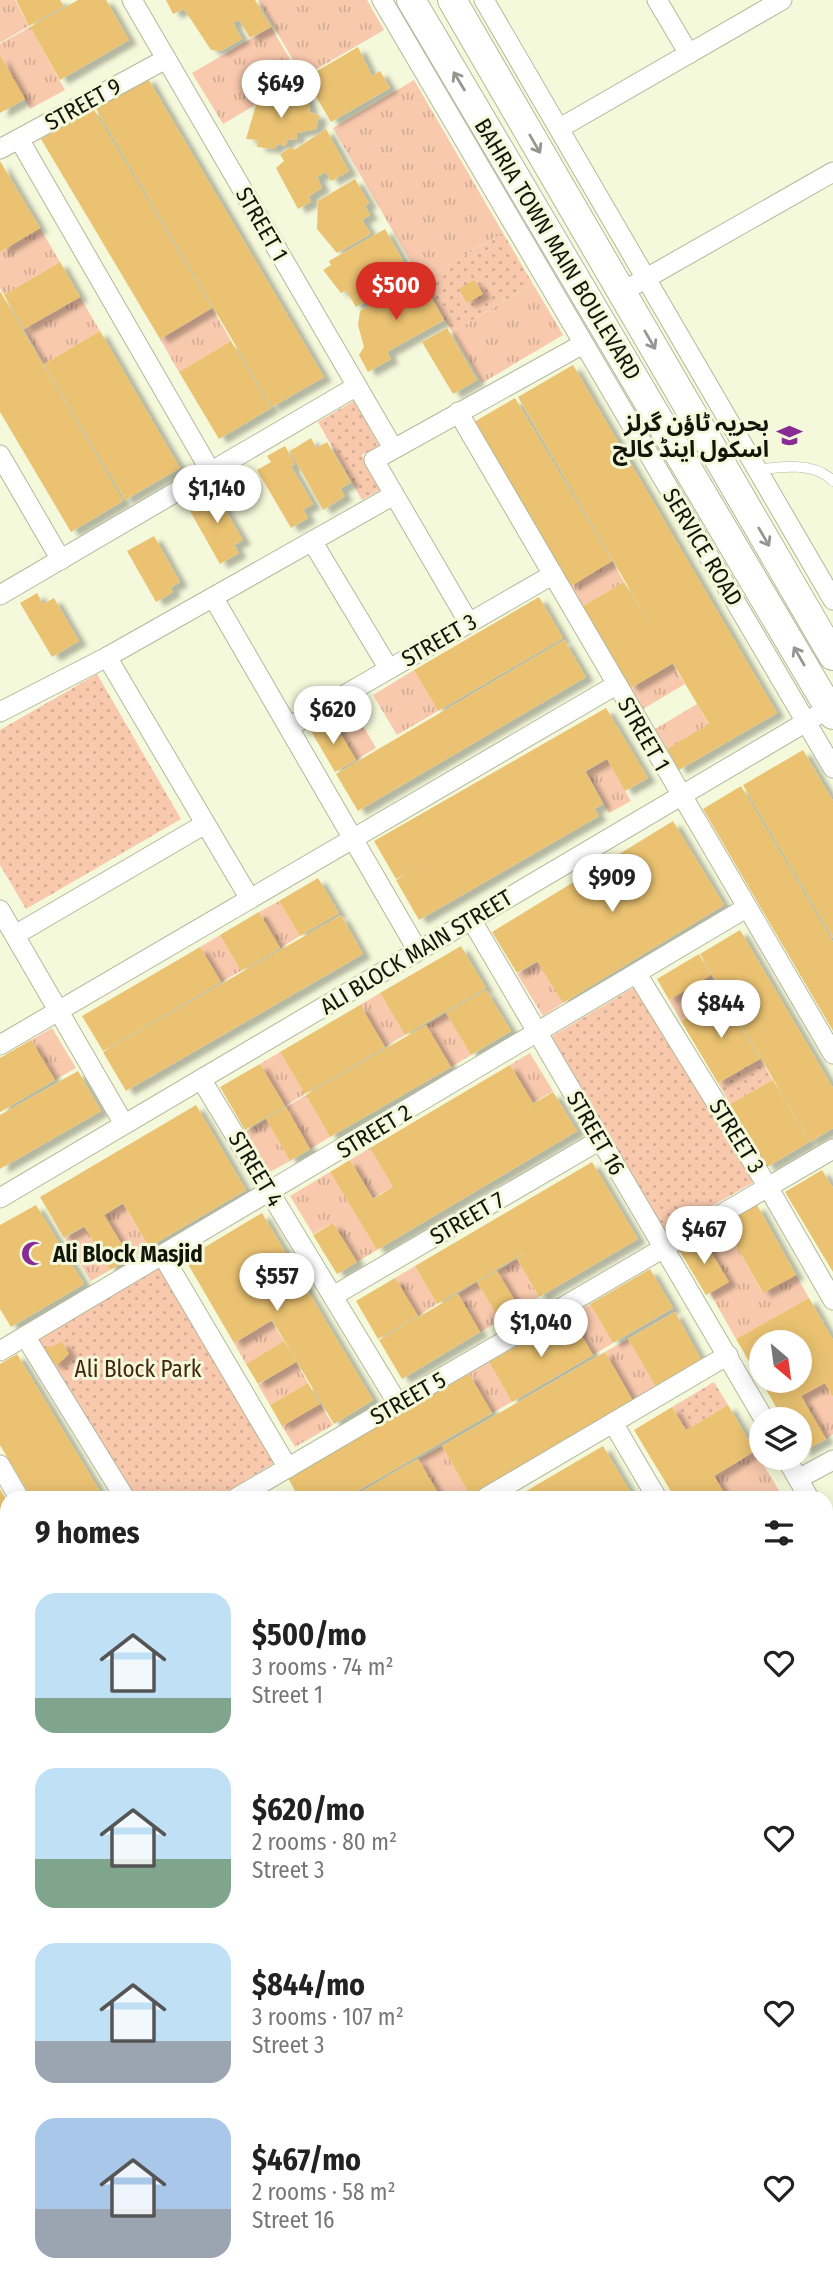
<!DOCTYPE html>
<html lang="en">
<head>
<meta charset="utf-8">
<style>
	:root { --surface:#fff; --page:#f6f6f6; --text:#222; --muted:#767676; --accent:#d93025 }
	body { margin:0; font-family:"Fira Sans Condensed","Noto Sans Arabic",sans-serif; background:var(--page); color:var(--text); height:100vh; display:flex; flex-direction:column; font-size:26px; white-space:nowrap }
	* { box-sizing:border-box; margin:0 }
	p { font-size:23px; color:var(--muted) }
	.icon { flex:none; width:38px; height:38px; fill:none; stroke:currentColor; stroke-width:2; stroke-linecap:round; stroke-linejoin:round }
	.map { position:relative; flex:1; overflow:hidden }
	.panel { position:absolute; left:0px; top:1491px; width:833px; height:800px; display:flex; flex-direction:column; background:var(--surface); border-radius:21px 21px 0 0; box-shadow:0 4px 18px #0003 }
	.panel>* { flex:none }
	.needle { width:46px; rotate:151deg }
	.buttons { position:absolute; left:749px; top:1330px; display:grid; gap:14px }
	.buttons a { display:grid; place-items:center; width:63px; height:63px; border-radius:50%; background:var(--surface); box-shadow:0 4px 18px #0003; font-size:35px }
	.price { position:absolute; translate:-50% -60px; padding:0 16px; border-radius:24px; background:#fff; color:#222; font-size:23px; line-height:46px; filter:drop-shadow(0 2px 4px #0008) }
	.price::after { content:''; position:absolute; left:50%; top:42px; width:21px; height:16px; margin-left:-10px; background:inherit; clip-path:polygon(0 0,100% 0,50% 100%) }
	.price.on { background:var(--accent); color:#fff }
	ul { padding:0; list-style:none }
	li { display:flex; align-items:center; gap:21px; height:175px; padding:0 35px }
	li span { display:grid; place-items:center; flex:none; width:196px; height:140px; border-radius:21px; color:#555 }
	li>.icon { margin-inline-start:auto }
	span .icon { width:84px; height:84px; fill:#fffc; stroke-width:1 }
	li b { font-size:30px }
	h2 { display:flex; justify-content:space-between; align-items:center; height:84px; padding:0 35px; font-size:30px }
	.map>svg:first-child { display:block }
	.grass { fill:url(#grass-tufts) }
	.park { fill:url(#park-dots) }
	.building { fill:#eac271; filter:url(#shadow) }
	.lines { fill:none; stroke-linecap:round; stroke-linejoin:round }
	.service-casing { stroke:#b4b89c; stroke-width:11 }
	.minor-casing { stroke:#b4b89c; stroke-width:21 }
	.secondary-casing { stroke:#b4b89c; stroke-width:30 }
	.service { stroke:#fff; stroke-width:10 }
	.minor { stroke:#fff; stroke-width:19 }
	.secondary { stroke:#fff; stroke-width:28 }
	.oneway { stroke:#959691 }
	.labels { text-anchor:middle; stroke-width:6; stroke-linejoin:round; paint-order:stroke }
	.street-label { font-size:23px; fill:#14150a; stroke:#f5f9db }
	.poi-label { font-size:23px; font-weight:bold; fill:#14150a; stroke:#f5f9db; text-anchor:end }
	.park-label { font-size:23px; fill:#432510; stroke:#f5f9db }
</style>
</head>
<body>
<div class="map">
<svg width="833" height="2290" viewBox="0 0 833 2290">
	<defs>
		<pattern id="grass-tufts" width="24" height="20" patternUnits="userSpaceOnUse" patternTransform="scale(1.75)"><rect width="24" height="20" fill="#f8c9ad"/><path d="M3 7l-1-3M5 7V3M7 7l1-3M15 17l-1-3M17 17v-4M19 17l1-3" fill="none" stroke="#d4ac94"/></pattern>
		<pattern id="park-dots" width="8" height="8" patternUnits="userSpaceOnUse" patternTransform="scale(1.75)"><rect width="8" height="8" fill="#f8c9ad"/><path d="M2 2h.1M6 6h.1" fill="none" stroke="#d4ac94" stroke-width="1.8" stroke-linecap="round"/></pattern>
		<filter id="shadow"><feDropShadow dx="8" dy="4.5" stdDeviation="2" flood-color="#0004"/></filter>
	</defs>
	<rect width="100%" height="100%" fill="#f5f9db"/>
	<g class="grass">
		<polygon points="0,0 15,0 29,26 0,43"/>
		<polygon points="258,0 367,0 384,30 303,77"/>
		<polygon points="30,27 65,90 30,109 0,55 0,44"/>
		<polygon points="271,27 301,78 223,124 192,73"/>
		<polygon points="414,80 503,233 422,281 333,128"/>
		<polygon points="40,228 60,262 4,295 0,288 0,252"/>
		<polygon points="533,284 563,335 482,383 452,332"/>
		<polygon points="80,297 100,331 44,364 24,329"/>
		<polygon points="212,308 231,341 179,372 160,339"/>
		<polygon points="612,561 624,582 583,606 571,586"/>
		<polygon points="672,664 685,684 643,709 631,688"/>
		<polygon points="414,670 438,711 397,735 373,695"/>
		<polygon points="697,704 709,725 667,749 655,729"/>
		<polygon points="352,707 376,748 356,760 332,719"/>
		<polygon points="607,759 631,801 609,813 586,772"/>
		<polygon points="279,901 300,936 280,948 259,912"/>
		<polygon points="220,935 241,971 221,982 200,947"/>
		<polygon points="538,962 563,1003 543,1016 517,974"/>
		<polygon points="711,975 723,996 681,1021 669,1000"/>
		<polygon points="380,993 405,1035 385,1047 360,1005"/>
		<polygon points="446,1013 471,1055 451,1067 426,1025"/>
		<polygon points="52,1028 76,1068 55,1080 31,1040"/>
		<polygon points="280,1052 305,1094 285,1106 260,1064"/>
		<polygon points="530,1053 553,1091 533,1103 510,1065"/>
		<polygon points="306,1095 330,1137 310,1149 286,1107"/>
		<polygon points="266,1119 290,1161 270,1172 246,1131"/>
		<polygon points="370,1148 393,1187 373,1198 350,1160"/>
		<polygon points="330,1172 377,1250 357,1262 333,1223 313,1234 290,1196"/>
		<polygon points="123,1204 149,1247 130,1258 104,1215"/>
		<polygon points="724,1224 762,1292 796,1275 809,1298 736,1339 710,1293 728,1282 702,1237"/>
		<polygon points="85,1227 110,1270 91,1281 65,1238"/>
		<polygon points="287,1255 299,1276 260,1299 248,1278"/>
		<polygon points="517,1259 539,1297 520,1309 497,1271"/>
		<polygon points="415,1266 437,1304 418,1316 395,1278"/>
		<polygon points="477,1282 500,1321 480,1332 458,1294"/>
		<polygon points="590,1304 613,1343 593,1355 570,1316"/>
		<polygon points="271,1321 284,1341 246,1364 234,1343"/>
		<polygon points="628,1339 656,1387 633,1401 605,1352"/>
		<polygon points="296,1362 308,1383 270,1405 258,1385"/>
		<polygon points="489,1362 512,1402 492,1413 469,1374"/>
		<polygon points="825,1383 833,1397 833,1434 826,1439 801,1396"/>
		<polygon points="320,1404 333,1425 295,1447 282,1426"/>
		<polygon points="442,1446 470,1495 464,1498 441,1498 418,1459"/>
		<polygon points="755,1451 783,1497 727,1498 714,1476"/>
	</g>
	<g class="park">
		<polygon points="503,233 533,284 452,332 422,281"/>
		<polygon points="354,401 379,445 362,455 382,489 362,500 318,422"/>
		<polygon points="97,674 181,819 26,909 0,865 0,730"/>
		<polygon points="638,985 756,1181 663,1234 549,1038"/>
		<polygon points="760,1059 773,1080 730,1104 718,1083"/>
		<polygon points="161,1266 274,1463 217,1498 133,1498 36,1338"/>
		<polygon points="714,1382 728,1405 686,1430 672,1407"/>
	</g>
	<g class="building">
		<polygon points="16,0 60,0 64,6 29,26"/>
		<polygon points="78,0 106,0 129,40 60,80 30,27"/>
		<polygon points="166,0 255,0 271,27 250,38 239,20 233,23 242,39 221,51 211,50 184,9 173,14"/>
		<polygon points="358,47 372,76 380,71 390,88 331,122 305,78"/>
		<polygon points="0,55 25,99 0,113"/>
		<polygon points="147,77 324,377 272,407 95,107"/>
		<polygon points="287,89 302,92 310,106 309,112 319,115 316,129 297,133 296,140 288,139 285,146 277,144 275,149 257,147 258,140 246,139 256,105 275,95 284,97"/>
		<polygon points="93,108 212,308 160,339 41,139"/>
		<polygon points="326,129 349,171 331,181 326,172 317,177 322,188 309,196 311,202 298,209 276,168 284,161 280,154 291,147 294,150"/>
		<polygon points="0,161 40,228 0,252"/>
		<polygon points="355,179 369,203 365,206 370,215 362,220 371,234 337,253 317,229 318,201"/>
		<polygon points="385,229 411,275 356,307 346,290 341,293 323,270 331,265 329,261"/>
		<polygon points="60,262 80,297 24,329 4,295"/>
		<polygon points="419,277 444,320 387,352 391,359 368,372 359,355 364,347 358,325 360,311"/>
		<polygon points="474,280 483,294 467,303 459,289"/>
		<polygon points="0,291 123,501 71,532 0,412"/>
		<polygon points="447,328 477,380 453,394 422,342"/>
		<polygon points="100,331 180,468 125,500 44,364"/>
		<polygon points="231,341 271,408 219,439 179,372"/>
		<polygon points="573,365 777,713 679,770 667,749 709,724 673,663 631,688 595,627 583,606 624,582 654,631 518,397"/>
		<polygon points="515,398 612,561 571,586 474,422"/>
		<polygon points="311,438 316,448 327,442 351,482 340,489 345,496 323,510 290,451"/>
		<polygon points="285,446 295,464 291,466 313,504 303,510 308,518 291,528 257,470 271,462 267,456"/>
		<polygon points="218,485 228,502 222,504 243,540 234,545 239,553 220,564 190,511 205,502 201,495"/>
		<polygon points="154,536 180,582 170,588 173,592 156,602 127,551"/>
		<polygon points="37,593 43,604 54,598 79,641 52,657 20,603"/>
		<polygon points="539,597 563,638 438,711 414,670"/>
		<polygon points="564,640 586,677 358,811 336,774"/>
		<polygon points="606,708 648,778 625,791 607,759 585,771 603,804 594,809 599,816 419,920 396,880 429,861 396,879 374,841"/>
		<polygon points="332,719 356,760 335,772 311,731"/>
		<polygon points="803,750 833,801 833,938 743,785"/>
		<polygon points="741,786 833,942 833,1031 703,809"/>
		<polygon points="673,821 724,905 563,1003 537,961 517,973 492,932"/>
		<polygon points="318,878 339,913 300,936 279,901"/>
		<polygon points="259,912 280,948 241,971 220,935"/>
		<polygon points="341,915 363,954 126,1091 103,1052"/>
		<polygon points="740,930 833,1088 833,1128 810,1142 700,954"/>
		<polygon points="461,946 486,988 405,1035 380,993"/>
		<polygon points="200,947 221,982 103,1051 82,1016"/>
		<polygon points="699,954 711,975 669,1000 657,979"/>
		<polygon points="486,990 511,1031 471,1055 446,1013"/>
		<polygon points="723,996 760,1059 718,1083 681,1021"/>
		<polygon points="360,1005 385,1047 305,1094 280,1052"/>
		<polygon points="426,1025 451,1067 330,1137 306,1095"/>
		<polygon points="31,1040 55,1080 0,1112 0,1058"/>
		<polygon points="260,1064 285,1106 245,1130 220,1087"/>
		<polygon points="510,1065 533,1103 521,1111 553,1092 577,1131 377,1250 330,1172 350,1160 373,1199 393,1187 370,1148"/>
		<polygon points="78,1071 101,1111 0,1169 0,1115"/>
		<polygon points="773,1080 809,1142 767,1167 730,1104"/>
		<polygon points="196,1105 246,1190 149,1247 123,1203 104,1215 130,1258 110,1270 84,1226 64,1238 40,1197"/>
		<polygon points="286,1107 310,1149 290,1161 266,1119"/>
		<polygon points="592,1162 638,1239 539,1297 517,1259 528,1251 437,1304 415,1266"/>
		<polygon points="822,1170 833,1188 833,1272 785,1192"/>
		<polygon points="36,1205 84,1284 11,1327 0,1309 0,1225"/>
		<polygon points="757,1205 796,1275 763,1293 724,1224"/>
		<polygon points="262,1213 287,1255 247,1279 259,1300 299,1276 373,1400 334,1424 272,1320 234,1343 185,1259"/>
		<polygon points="333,1223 357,1262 337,1274 313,1235"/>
		<polygon points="702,1237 729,1282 706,1295 679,1250"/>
		<polygon points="650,1269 673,1308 613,1343 590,1304"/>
		<polygon points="497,1271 520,1309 500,1321 477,1282"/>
		<polygon points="395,1278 418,1316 378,1339 356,1301"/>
		<polygon points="458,1294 480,1332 402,1379 379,1340"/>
		<polygon points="809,1298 833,1340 833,1397 825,1383 801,1396 826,1439 802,1452 800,1419 783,1419 764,1386 773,1381 800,1381 802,1364 800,1342 761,1342 761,1356 750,1363 736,1339"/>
		<polygon points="675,1312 702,1361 656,1387 628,1339"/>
		<polygon points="570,1316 593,1355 512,1402 489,1362"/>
		<polygon points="284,1341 296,1362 258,1384 246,1364"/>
		<polygon points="62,1342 69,1354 57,1365 52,1363 44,1350 47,1346 51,1347"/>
		<polygon points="605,1352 633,1401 470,1495 442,1446"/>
		<polygon points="17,1354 81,1460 104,1498 32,1498 28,1492 0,1445 0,1364"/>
		<polygon points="469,1374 492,1413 345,1498 299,1498 288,1478"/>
		<polygon points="308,1383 320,1404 282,1426 270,1405"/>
		<polygon points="728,1405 755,1451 714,1476 727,1498 675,1498 634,1430 672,1407 686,1430"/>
		<polygon points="603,1446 634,1498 526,1498 523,1493"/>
		<polygon points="418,1459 441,1498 351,1498 395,1472"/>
		<polygon points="0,1489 7,1501 7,1617 4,1619 0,1612"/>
		<polygon points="833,1591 833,1653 826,1658 826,1595"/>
		<polygon points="833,1694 833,1808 826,1812 826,1698"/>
		<polygon points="7,1695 7,1760 0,1764 0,1699"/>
		<polygon points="7,1799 7,1860 0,1848 0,1803"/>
		<polygon points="0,1948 7,1960 7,2060 0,2048"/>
		<polygon points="826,1973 833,1985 833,2044 826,2048"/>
		<polygon points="0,2050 7,2062 7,2122 0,2110"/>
		<polygon points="833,2089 833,2221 826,2209 826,2093"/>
		<polygon points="0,2185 7,2197 7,2219 0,2223"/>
		<polygon points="111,2284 198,2284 201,2290 104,2290"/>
		<polygon points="252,2284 342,2284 345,2290 255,2290"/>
		<polygon points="504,2284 579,2284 579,2290 493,2290"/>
		<polygon points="667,2284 818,2284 820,2287 815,2290 670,2290"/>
	</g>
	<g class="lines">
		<defs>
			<g id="service">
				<path d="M758,470C781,466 815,462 833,481"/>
				<polyline points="599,2284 599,2290"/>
			</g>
			<g id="minor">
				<polyline points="132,0 393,448"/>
				<polyline points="382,0 833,768"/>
				<polyline points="484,0 833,600"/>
				<polyline points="657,0 689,54"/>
				<polyline points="560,128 782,0"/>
				<polyline points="19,139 211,472"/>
				<polyline points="0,149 166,59"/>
				<polyline points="622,292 833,172"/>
				<polyline points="458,412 833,1054"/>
				<polyline points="0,455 61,560"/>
				<polyline points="312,541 389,669"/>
				<polyline points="0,595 357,386"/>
				<polyline points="213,597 418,951"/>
				<polyline points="469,623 374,460 583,344"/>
				<polyline points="107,657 250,899"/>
				<polyline points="0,712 107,657 392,496"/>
				<polyline points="289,727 552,575"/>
				<polyline points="0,910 124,1124"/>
				<polyline points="471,919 764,1419"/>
				<polyline points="15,935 205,824"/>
				<polyline points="637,974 768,1187 833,1300"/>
				<polyline points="0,1045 616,685"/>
				<polyline points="201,1079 398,1404"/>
				<polyline points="0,1198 833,706"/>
				<polyline points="163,1256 288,1468"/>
				<polyline points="333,1296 600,1140"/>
				<polyline points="25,1336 125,1498"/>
				<polyline points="0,1351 746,908"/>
				<polyline points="613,1423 657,1498"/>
				<polyline points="786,1458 809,1498"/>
				<polyline points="0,1465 19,1498"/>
				<polyline points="798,1479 833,1460"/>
				<polyline points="236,1498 833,1149"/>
				<polyline points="485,1498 728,1355"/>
				<polyline points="826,1527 833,1539"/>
				<polyline points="0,1636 7,1632"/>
				<polyline points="826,1686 833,1682"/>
				<polyline points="0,1784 7,1780"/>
				<polyline points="826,1842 833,1838"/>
				<polyline points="0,1906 7,1918"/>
				<polyline points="826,1925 833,1937"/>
				<polyline points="0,2140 7,2152"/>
				<polyline points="826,2247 833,2259"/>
				<polyline points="0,2250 7,2246"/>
				<polyline points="85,2284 89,2290"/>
				<polyline points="223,2284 227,2290"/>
				<polyline points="634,2284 637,2290"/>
				<polyline points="431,2290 441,2284"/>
			</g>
			<g id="secondary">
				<polyline points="411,0 833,715"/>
				<polyline points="452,0 833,656"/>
			</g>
		</defs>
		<use href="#service" class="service-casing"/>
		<use href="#minor" class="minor-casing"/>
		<use href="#secondary" class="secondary-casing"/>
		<use href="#service" class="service"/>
		<use href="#minor" class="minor"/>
		<use href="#secondary" class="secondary"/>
	</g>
	<defs><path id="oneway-shaft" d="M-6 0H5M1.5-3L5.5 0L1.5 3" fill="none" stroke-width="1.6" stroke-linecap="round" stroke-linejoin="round" transform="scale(1.75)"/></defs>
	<g class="oneway">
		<use href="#oneway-shaft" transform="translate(459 81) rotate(-121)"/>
		<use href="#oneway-shaft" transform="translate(535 144) rotate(60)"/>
		<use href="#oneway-shaft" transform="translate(650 340) rotate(60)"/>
		<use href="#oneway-shaft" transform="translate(764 537) rotate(60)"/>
		<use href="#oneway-shaft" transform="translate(799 656) rotate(-120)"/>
	</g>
	<defs>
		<symbol id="school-bare" viewBox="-9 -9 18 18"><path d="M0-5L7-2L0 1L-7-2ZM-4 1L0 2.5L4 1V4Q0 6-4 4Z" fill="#882b95" stroke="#f5f9db" stroke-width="2.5" paint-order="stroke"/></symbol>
		<symbol id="mosque-bare" viewBox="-9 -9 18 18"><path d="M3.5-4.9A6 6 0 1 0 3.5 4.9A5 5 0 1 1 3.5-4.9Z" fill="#882b95" stroke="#f5f9db" stroke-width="2.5" paint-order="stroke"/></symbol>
	</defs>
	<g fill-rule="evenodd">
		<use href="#school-bare" x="772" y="418" width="35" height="35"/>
		<use href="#mosque-bare" x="16" y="1236" width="35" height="35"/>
	</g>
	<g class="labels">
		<g class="street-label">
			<text transform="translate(83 104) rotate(-29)" y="8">STREET 9</text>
			<text transform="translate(262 224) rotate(60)" y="8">STREET 1</text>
			<text transform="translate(558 249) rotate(59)" y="8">BAHRIA TOWN MAIN BOULEVARD</text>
			<text transform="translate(703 547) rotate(59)" y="8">SERVICE ROAD</text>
			<text transform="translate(439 640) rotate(-30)" y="8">STREET 3</text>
			<text transform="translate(644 734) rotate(60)" y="8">STREET 1</text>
			<text transform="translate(416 952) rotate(-31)" y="8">ALI BLOCK MAIN STREET</text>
			<text transform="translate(374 1131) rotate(-31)" y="8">STREET 2</text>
			<text transform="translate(596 1133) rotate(60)" y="8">STREET 16</text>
			<text transform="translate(737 1136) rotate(58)" y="8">STREET 3</text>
			<text transform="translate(256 1169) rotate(59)" y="8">STREET 4</text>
			<text transform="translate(467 1218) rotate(-30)" y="8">STREET 7</text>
			<text transform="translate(408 1398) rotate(-30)" y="8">STREET 5</text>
		</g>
		<g class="poi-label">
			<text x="769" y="431">بحریہ ٹاؤن گرلز<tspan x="769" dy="26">اسکول اینڈ کالج</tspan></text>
			<text x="53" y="1262" text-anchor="start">Ali Block Masjid</text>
		</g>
		<g class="park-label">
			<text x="138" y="1377">Ali Block Park</text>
		</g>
	</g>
</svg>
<div class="buttons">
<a><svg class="needle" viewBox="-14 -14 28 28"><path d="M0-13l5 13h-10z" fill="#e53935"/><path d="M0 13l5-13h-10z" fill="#767676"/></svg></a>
<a><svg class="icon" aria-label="layers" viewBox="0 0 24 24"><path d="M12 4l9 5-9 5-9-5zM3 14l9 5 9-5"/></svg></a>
</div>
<b class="price" style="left:281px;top:120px">$649</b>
<b class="price on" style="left:396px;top:322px">$500</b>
<b class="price" style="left:217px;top:525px">$1,140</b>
<b class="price" style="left:333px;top:746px">$620</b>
<b class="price" style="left:612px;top:914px">$909</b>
<b class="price" style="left:721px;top:1040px">$844</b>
<b class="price" style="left:704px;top:1266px">$467</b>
<b class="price" style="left:277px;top:1313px">$557</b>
<b class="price" style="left:541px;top:1359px">$1,040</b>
<section class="panel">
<h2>9 homes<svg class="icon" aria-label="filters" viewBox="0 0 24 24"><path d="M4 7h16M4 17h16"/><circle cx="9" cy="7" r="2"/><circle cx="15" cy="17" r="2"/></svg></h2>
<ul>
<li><span style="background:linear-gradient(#bfe0f5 75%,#7fa58c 0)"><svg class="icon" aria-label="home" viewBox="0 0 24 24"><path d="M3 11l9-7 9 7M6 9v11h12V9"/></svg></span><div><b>$500/mo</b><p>3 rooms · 74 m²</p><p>Street 1</p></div><svg class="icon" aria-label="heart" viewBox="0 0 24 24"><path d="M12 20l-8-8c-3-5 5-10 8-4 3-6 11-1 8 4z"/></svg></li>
<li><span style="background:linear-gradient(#bfe0f5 65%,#7fa58c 0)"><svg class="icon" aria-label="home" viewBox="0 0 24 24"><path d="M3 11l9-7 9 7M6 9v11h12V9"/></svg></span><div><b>$620/mo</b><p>2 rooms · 80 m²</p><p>Street 3</p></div><svg class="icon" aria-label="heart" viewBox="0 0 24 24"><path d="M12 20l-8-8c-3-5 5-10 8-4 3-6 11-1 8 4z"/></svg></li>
<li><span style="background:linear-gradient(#bfe0f5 70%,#9aa5b1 0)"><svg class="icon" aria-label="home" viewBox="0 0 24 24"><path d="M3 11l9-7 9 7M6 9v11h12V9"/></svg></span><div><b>$844/mo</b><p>3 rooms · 107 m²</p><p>Street 3</p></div><svg class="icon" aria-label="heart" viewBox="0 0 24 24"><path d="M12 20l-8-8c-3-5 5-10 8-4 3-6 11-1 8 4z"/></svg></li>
<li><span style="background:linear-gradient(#a9c7e8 65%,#9aa5b1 0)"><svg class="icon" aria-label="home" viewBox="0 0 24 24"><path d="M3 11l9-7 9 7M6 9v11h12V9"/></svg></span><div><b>$467/mo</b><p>2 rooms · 58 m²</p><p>Street 16</p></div><svg class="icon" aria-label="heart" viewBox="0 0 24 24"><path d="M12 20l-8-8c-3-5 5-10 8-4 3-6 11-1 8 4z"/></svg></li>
</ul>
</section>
</div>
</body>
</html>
